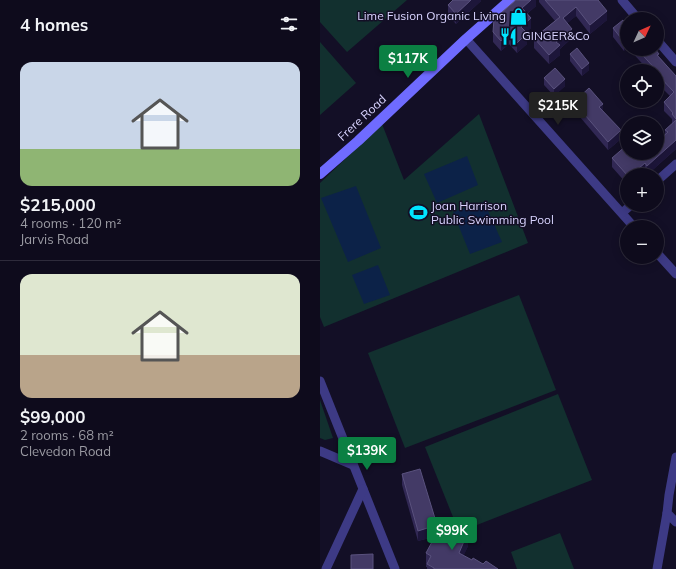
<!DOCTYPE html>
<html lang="en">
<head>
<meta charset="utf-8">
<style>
	:root { --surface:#0e0b1c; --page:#171425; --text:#f1f3f6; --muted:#9b9ba3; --line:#2e2b3b; --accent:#0b8043 }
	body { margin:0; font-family:Mulish,sans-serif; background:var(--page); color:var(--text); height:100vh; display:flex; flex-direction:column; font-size:15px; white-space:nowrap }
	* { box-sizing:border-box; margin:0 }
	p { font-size:13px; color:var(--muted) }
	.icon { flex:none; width:22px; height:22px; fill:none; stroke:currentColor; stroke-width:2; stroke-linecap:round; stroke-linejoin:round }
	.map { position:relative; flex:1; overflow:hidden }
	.side { display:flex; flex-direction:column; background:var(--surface); width:320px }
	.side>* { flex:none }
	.needle { width:26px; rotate:46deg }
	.tools { position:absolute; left:300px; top:12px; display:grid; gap:8px }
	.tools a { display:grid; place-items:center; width:44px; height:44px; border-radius:50%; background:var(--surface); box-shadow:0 2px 10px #0003,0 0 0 1px var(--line); font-size:20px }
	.price { position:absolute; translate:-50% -34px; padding:0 9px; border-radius:4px; background:var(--accent); color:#fff; font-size:13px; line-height:26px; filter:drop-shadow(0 1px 2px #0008) }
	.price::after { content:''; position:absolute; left:50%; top:24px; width:12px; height:9px; margin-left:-6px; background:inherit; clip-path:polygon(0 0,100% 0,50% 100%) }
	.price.selected { background:#222; color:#fff }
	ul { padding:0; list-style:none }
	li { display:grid; align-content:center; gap:8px; height:212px; padding:0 20px }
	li+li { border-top:1px solid var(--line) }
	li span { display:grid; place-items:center; height:124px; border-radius:12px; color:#555 }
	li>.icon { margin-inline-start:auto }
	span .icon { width:72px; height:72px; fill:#fffc; stroke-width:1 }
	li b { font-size:17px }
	h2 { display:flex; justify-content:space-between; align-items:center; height:48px; padding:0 20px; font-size:17px }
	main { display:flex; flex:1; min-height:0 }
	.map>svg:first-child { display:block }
	.green { fill:#12302f }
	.water { fill:#0c2248 }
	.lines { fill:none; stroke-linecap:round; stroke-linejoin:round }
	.street { stroke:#3d3a85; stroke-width:9 }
	.secondary { stroke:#6f6bff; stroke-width:10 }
	.wall { fill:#312854 }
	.shaded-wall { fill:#1d163a }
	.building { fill:#433a66; stroke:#5a527e }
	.labels { text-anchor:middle; stroke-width:3; stroke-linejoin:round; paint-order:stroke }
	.poi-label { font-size:12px; fill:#d9d4ff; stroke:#130f26; text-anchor:start }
	.street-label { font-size:12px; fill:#d9d4ff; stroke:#130f26 }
</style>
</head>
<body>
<main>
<section class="side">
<h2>4 homes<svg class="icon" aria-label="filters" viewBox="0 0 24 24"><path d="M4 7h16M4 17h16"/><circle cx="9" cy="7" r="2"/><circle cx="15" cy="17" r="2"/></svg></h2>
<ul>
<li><span style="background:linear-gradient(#c9d6e8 70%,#8fb573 0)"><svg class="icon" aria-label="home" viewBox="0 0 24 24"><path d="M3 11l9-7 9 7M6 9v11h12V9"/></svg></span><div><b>$215,000</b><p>4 rooms · 120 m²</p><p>Jarvis Road</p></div></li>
<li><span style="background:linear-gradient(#dfe7d0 65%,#b9a48a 0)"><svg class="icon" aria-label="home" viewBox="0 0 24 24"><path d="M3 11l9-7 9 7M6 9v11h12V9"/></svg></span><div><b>$99,000</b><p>2 rooms · 68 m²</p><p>Clevedon Road</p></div></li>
</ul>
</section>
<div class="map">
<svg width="356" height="569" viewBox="0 0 356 569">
	<rect width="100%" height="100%" fill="#130f26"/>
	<g class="green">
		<polygon points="0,0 87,0 27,52 0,22"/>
		<polygon points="0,42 36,83 0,115"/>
		<polygon points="159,114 208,243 4,327 0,317 0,183 62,124 84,180"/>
		<polygon points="199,295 236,390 85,448 48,353"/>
		<polygon points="238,394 272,480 139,532 105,447"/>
		<polygon points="0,400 13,438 5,440 0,438"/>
		<polygon points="240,533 254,569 197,569 191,552"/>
	</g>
	<g class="water">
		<polygon points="147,156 158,185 117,203 104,174"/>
		<polygon points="36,186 61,248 28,262 1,198"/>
		<polygon points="164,202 182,242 150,254 133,212"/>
		<polygon points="58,265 70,295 44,304 32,275"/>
	</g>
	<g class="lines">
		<g class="street">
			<polyline points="302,0 318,19"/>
			<polyline points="146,39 314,227"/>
			<polyline points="337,40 356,62"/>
			<polyline points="337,181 356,164"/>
			<polyline points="302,213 311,205"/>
			<polyline points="337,253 356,274"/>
			<polyline points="0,381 75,569"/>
			<polyline points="0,451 33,465"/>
			<polyline points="356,457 349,495 347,513 356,522"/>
			<polyline points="6,569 43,489"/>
			<polyline points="337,569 347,513"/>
		</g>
		<polyline class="secondary" points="0,174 38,141 146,39 190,0"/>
	</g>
	<g class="wall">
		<polygon points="161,0 161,1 136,24 128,15 128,5"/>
		<polygon points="216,0 216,6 207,14 211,28 206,32 207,44 197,53 189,44 181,51 173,42 173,32"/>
		<polygon points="219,0 278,0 287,20 270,34 256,16 247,23 252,38 240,49 240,55 229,64 214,48 214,38 235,21 219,2"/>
		<polygon points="307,25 304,51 293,37 293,28"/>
		<polygon points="309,49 335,49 339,57 356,76 356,149 327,175 325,172 307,175 307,184 292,167 292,158 337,153 345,134 345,130 352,124 352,119 344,111 344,102 350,96 337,83 337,71 329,71"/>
		<polygon points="250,54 269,70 262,76 250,61"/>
		<polygon points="224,78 245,86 234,96 224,85"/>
		<polygon points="254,102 283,111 301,139 288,150 254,110"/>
		<polygon points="82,474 117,536 98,541 82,485"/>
		<polygon points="115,541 148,546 143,556 152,560 178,569 107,569 107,567 106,567 106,553"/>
	</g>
	<g class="shaded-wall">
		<polygon points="151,0 161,0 161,1 136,24 136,14"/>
		<polygon points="211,0 216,0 216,6 202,18 202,8"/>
		<polygon points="256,7 256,16 243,27 243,18"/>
		<polygon points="287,11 287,20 270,34 270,25"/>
		<polygon points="211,18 211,28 201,37 201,27"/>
		<polygon points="252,29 252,38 240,49 240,55 229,64 229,55 236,42"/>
		<polygon points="207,33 207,44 197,53 197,43"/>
		<polygon points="189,34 189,44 181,51 181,41"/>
		<polygon points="307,40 307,49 304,51 304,42"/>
		<polygon points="269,63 269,70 262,76 262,69"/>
		<polygon points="245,79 245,86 234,96 234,89"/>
		<polygon points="283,104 283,113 279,107"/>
		<polygon points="301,130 301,139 288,150 288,142"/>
		<polygon points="356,140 356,149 327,175 327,166"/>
		<polygon points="325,163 325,172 321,175 311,175"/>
		<polygon points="117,525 117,536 98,541 98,531"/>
		<polygon points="148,532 148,546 139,566 139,553"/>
	</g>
	<g class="building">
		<polygon points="133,0 151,0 136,14 128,5"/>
		<polygon points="196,0 211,0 202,8 211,18 201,27 207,33 197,43 189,34 181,41 173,32 174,19"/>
		<polygon points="225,0 278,0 287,11 270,25 256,7 243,18 252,29 236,42 240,45 229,55 214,38 240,17"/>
		<polygon points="303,20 307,25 307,40 304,42 293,28"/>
		<polygon points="257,48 269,63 262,69 250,54"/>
		<polygon points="317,49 335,49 339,54 337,55 356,76 356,119 352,114 353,113 344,102 354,92 337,74 338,72"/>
		<polygon points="235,68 245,79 234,89 224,78"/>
		<polygon points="269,88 283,104 279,107 301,130 288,142 254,102"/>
		<polygon points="356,120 356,140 327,166 325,163 311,175 307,175 292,158 307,145 307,153 337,153 337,142 348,132 345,130"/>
		<polygon points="100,469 117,525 98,531 82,474"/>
		<polygon points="124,522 148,532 139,553 152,560 153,558 163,564 166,561 178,569 114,569 114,568 107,564 111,556 106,553 113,540 115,541"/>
		<polygon points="53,554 53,569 31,569 31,555"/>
	</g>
	<defs>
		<symbol id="shop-bare" viewBox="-9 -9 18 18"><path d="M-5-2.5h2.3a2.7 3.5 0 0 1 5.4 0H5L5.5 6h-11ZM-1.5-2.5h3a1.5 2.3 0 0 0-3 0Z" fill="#00e5ff" stroke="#130f26" stroke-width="2.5" paint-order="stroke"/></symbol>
		<symbol id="restaurant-bare" viewBox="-9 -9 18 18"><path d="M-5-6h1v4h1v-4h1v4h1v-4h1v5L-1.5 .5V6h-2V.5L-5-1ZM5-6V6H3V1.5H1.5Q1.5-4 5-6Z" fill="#00e5ff" stroke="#130f26" stroke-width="2.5" paint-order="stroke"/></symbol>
		<symbol id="stadium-bare" viewBox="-9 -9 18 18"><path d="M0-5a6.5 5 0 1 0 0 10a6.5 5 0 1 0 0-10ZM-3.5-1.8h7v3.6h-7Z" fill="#00e5ff" stroke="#130f26" stroke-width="2.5" paint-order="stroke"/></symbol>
	</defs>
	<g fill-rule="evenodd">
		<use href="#shop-bare" x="186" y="4" width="25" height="25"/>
		<use href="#restaurant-bare" x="176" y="24" width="25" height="25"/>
		<use href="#stadium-bare" x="86" y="200" width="25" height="25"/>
	</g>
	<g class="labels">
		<g class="poi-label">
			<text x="186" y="20" text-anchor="end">Lime Fusion Organic Living</text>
			<text x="202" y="40">GINGER&amp;Co</text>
			<text x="111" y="210">Joan Harrison<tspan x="111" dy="14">Public Swimming Pool</tspan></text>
		</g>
		<g class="street-label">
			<text transform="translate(42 118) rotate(-43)" y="4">Frere Road</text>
		</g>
	</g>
</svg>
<div class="tools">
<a><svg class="needle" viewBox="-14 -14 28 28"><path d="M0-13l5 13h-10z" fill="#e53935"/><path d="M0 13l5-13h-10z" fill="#9b9ba3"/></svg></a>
<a><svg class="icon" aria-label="locate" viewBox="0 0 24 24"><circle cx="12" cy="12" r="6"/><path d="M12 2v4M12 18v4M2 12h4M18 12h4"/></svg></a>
<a><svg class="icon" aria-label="layers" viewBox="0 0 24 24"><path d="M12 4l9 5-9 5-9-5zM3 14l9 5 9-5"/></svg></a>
<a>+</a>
<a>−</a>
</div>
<b class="price" style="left:88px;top:79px">$117K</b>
<b class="price selected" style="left:238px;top:126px">$215K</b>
<b class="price" style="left:47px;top:471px">$139K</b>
<b class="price" style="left:132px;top:551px">$99K</b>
</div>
</main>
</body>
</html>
